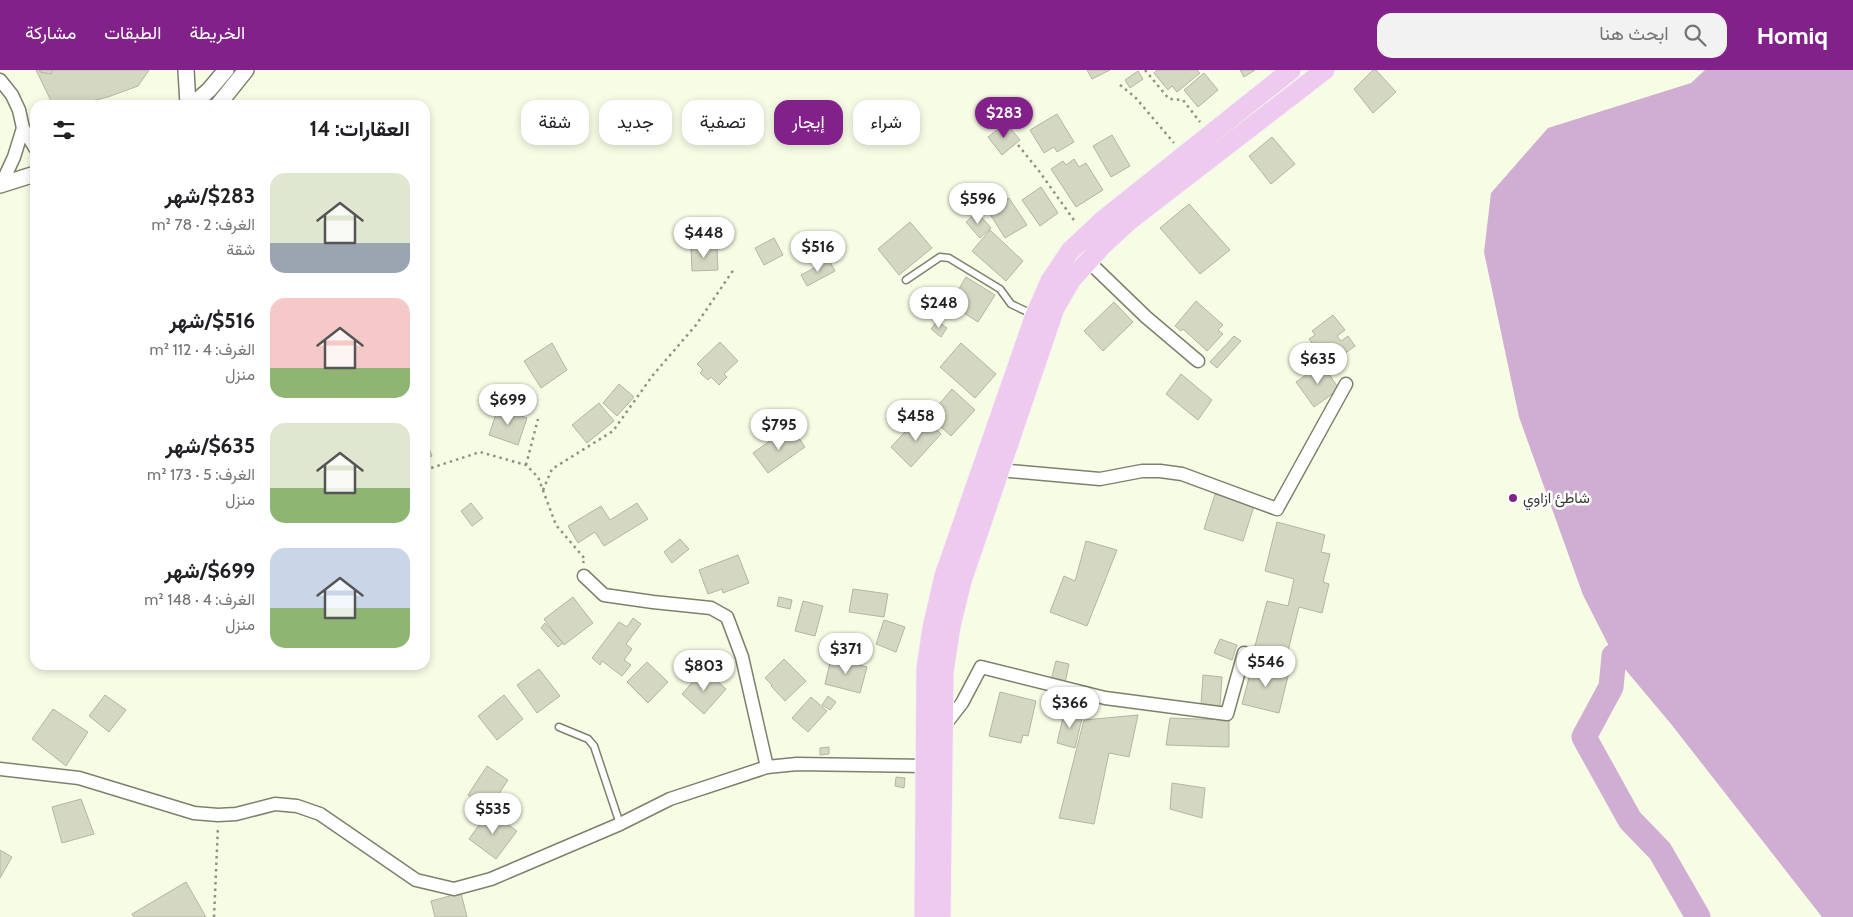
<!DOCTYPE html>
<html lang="ar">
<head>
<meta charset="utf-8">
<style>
	:root { --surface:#fff; --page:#f2f2f2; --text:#202124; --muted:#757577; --accent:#83218b }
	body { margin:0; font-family:Cabin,Vazirmatn,sans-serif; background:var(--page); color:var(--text); direction:rtl; height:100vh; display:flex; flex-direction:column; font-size:19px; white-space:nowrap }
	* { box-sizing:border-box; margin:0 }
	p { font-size:16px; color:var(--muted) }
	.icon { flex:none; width:28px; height:28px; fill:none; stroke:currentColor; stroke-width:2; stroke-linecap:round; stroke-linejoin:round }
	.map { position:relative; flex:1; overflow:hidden; direction:ltr }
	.drawer { position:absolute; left:30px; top:30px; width:400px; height:570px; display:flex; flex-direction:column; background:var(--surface); border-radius:15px; box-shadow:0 2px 8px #0003; direction:rtl }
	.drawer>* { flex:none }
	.guide { position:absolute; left:445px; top:30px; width:475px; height:45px; direction:rtl; display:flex; gap:10px }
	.price { position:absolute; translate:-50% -42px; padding:0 11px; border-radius:18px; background:#fff; color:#222; font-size:16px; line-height:32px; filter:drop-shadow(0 1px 2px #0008) }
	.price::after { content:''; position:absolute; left:50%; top:30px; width:15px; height:11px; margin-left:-8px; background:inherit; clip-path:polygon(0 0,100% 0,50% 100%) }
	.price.current { background:var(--accent); color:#fff }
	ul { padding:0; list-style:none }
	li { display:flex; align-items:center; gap:15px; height:125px; padding:0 20px }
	li span { display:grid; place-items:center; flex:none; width:140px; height:100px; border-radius:15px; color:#555 }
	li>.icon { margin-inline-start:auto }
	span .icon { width:60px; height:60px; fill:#fffc; stroke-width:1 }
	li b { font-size:21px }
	h2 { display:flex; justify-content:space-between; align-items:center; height:60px; padding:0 20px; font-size:21px }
	.pill { padding:0 18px; border-radius:15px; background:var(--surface); box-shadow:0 2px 8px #0003; font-size:18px; line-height:45px }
	.pill.current { background:var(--accent); color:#fff }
	header { display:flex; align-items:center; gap:30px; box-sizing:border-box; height:70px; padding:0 25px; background:var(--accent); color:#fff }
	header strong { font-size:24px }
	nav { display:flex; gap:28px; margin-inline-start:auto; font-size:18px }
	.search { width:350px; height:45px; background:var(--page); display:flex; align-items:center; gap:12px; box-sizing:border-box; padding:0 18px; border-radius:15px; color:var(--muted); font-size:19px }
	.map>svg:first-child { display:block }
	.water { fill:#d0add2 }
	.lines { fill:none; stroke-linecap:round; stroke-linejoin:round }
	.river { stroke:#d0add2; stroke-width:25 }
	.building { fill:#d4d8c2; stroke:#b2b7a1 }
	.service-casing { stroke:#7d816c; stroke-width:9 }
	.minor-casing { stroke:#7d816c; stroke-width:15 }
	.tertiary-casing { stroke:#7d816c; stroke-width:18 }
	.primary-casing { stroke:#f3f3f3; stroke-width:21 }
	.path { stroke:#8f9283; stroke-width:2.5; stroke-dasharray:2.5 4; stroke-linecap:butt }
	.service { stroke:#fff; stroke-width:6 }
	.minor { stroke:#fff; stroke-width:12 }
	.tertiary { stroke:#fff; stroke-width:15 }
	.primary { stroke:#eecaef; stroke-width:19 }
	.poi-dot { fill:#83218b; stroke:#fff; stroke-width:2 }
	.labels { text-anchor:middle; stroke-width:5; stroke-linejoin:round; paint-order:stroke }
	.poi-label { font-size:15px; fill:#393b32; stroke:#fff; text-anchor:start }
</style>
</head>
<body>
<header>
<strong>Homiq</strong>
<div class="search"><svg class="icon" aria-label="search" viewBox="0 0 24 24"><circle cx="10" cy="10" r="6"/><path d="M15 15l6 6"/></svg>ابحث هنا</div>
<nav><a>الخريطة</a><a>الطبقات</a><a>مشاركة</a></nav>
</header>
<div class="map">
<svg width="1853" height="847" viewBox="0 0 1853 847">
	<rect width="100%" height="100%" fill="#f7fce5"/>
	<polygon class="water" points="1705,0 1853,0 1853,847 1822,847 1671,654 1614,586 1583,525 1519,347 1484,182 1491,123 1548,58 1691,13"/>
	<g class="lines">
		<polyline class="river" points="1614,586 1611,617 1584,667 1630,750 1660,781 1698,847"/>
	</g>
	<g class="building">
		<polygon points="36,0 149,0 138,16 108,27 75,35 53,35"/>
		<polygon points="40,0 52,0 51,4 40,2"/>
		<polygon points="1087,0 1110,0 1092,9"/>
		<polygon points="1157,0 1197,0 1200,3 1177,22 1172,16 1168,20 1154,3"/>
		<polygon points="1240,0 1255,0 1244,7"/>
		<polygon points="1373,0 1376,0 1396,22 1373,43 1354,19"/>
		<polygon points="1138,1 1143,9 1130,18 1125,10"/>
		<polygon points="1204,3 1218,20 1198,37 1184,20"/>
		<polygon points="1057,44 1074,72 1057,82 1054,77 1044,83 1030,60"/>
		<polygon points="1006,53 1020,70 1002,85 988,67"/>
		<polygon points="1112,65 1130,96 1111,107 1093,76"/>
		<polygon points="1272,67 1295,94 1271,114 1249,86"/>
		<polygon points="1074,89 1079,97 1086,93 1103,120 1076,137 1051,99 1063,91 1066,95"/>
		<polygon points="1041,117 1058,143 1040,156 1022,130"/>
		<polygon points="1009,128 1027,155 1005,168 988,141"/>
		<polygon points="1189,134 1230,180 1200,204 1160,158"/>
		<polygon points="977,142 991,158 980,168 966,152"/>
		<polygon points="910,152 932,178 899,205 878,179"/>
		<polygon points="990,160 1023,191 1006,211 972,181"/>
		<polygon points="774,168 783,185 764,195 755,178"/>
		<polygon points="717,177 718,200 692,201 691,178"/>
		<polygon points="811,180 814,190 806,192 804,182"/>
		<polygon points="829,190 835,201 807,216 801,205"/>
		<polygon points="966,207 995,225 978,252 950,234"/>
		<polygon points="1196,231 1223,255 1218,260 1223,264 1207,281 1183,259 1181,261 1175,256"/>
		<polygon points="1114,232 1133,252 1103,281 1084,261"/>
		<polygon points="1333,245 1345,260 1337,266 1341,271 1348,266 1355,276 1329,295 1309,269 1315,265 1312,261"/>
		<polygon points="937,251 947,258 941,267 931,259"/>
		<polygon points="1234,266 1241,271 1217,298 1210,292"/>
		<polygon points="720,272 738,291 724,304 727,307 719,315 711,307 708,310 700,303 703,300 697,294"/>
		<polygon points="552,273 567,300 541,318 524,291"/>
		<polygon points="961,273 996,304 975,328 940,297"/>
		<polygon points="1322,294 1339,319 1314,337 1296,312"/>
		<polygon points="1181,304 1212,330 1198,350 1166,324"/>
		<polygon points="619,314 634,327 617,346 603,333"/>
		<polygon points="952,319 975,340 951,366 929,346"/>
		<polygon points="599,333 614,351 587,373 572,355"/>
		<polygon points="498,338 527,348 518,375 489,365"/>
		<polygon points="926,350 941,364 911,397 891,377 915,351 920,356"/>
		<polygon points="794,361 805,377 768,403 753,383 774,368 777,372"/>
		<polygon points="425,369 432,386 425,389"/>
		<polygon points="1215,424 1254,436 1243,471 1204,459"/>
		<polygon points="471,433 483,448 472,456 461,441"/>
		<polygon points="637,433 648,449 604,476 595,462 578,473 568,456 601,436 610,450"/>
		<polygon points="1277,452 1325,465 1321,482 1330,484 1323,512 1329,514 1322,543 1299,537 1287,585 1255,576 1267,531 1288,536 1294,509 1265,501"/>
		<polygon points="680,469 689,479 672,493 664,482"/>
		<polygon points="1086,471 1117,480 1087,556 1050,542 1064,506 1075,511"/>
		<polygon points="738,485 749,513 723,523 722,519 708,524 699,500"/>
		<polygon points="853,519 888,524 884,547 849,542"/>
		<polygon points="573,527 593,553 564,575 544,549"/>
		<polygon points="779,527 792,530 790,539 777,536"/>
		<polygon points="803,531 823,536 815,566 795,561"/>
		<polygon points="633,548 641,554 626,574 632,579 624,590 631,595 622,606 602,591 600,595 592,588 619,552 627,557"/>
		<polygon points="884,550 905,557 896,582 876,574"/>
		<polygon points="545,553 563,573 558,577 541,558"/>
		<polygon points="1220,569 1237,575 1232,590 1214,583"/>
		<polygon points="704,585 717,592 712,602 699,595"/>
		<polygon points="831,588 867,597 860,623 825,614"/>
		<polygon points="784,589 806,611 785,631 771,616 772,615 765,608"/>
		<polygon points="1056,591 1069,594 1065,613 1051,610"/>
		<polygon points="647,592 668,612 648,633 627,612"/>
		<polygon points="1253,593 1289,602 1279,643 1242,634"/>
		<polygon points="539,599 560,626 537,643 517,615"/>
		<polygon points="704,599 726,619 704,644 682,624"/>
		<polygon points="1203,605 1222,607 1220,636 1201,635"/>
		<polygon points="1000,622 1036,631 1028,666 1023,665 1021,673 989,666"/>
		<polygon points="105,625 126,640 109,662 89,646"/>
		<polygon points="504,625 523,649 497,670 478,646"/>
		<polygon points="828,626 836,632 830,640 822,635"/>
		<polygon points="811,627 827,641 808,662 792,648"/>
		<polygon points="53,639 88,662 66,696 32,669"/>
		<polygon points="1065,639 1083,644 1075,678 1057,673"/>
		<polygon points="1138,645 1129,687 1109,683 1094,754 1059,748 1084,650"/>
		<polygon points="1170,648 1229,650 1229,677 1166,675"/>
		<polygon points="829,677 829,684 820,685 820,678"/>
		<polygon points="487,696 508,710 489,739 468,725"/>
		<polygon points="896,707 905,708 904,718 895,716"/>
		<polygon points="1172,713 1205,718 1202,748 1170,739"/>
		<polygon points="81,729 94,764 62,773 52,737"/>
		<polygon points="489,741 517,761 496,789 469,769"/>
		<polygon points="0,780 12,787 0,808"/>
		<polygon points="186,812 206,847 134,847 132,844"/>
		<polygon points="461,823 467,847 435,847 431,831"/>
	</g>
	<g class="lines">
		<defs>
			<g id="service">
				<polyline points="906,210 940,187 949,188 1000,219 1011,234 1034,245"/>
				<polyline points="559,657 588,669 594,676 620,754"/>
			</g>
			<g id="minor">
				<polyline points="0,10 12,25 19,40 23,58 35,78"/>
				<polyline points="1,115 14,87 23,58"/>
				<polyline points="1088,191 1146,247 1198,291"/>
				<polyline points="999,400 1100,409 1142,401 1160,401 1182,404 1277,439 1346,314"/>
				<polyline points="584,506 604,525 653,532 711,538 727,547 742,587 767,697"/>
				<polyline points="944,656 962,633 981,597 1105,628 1227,644 1244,583"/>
				<polyline points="0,699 79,708 194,743 218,745 236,744 275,734 297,736 320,744 416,810 454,819 491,809 620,754 670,729 767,697 797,694 926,696"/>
			</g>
			<g id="tertiary">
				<polyline points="186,0 188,35"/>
				<polyline points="192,35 209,20 226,0"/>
				<polyline points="218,35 246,0"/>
				<polyline points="0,115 35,104"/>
			</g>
			<g id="primary">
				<polyline points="924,847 926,598 932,558 944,506 1035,245 1050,211 1070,181 1103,150 1291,0"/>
				<polyline points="941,847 944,602 951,556 962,511 1055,238 1072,209 1103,175 1129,151 1325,0"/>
			</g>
		</defs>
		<use href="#service" class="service-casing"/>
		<use href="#minor" class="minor-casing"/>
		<use href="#tertiary" class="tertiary-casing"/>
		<use href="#primary" class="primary-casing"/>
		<g class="path">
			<polyline points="1145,0 1169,29 1183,30 1200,52"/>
			<polyline points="1120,15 1135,27 1174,73"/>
			<polyline points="1018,75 1039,101 1076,153"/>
			<polyline points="526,395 538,349"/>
			<polyline points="425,400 480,382 526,395 538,407 556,455 585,489 583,493"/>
			<polyline points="543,420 552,399 613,361 653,305 696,255 734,199"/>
			<polyline points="214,847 218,756"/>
		</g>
		<use href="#service" class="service"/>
		<use href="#minor" class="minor"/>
		<use href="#tertiary" class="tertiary"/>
		<use href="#primary" class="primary"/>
	</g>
	<circle class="poi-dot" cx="1513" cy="428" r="5"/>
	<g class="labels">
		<g class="poi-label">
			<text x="1523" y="433">شاطئ ازاوي</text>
		</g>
	</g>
</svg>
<b class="price current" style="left:1004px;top:69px">$283</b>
<b class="price" style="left:978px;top:155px">$596</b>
<b class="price" style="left:704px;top:189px">$448</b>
<b class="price" style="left:818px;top:203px">$516</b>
<b class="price" style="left:939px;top:259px">$248</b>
<b class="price" style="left:1318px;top:315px">$635</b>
<b class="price" style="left:508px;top:356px">$699</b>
<b class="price" style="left:916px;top:372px">$458</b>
<b class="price" style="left:779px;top:381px">$795</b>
<b class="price" style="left:846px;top:605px">$371</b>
<b class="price" style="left:1266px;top:618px">$546</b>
<b class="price" style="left:704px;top:622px">$803</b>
<b class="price" style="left:1070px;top:659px">$366</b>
<b class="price" style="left:493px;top:765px">$535</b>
<div class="guide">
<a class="pill">شراء</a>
<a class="pill current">إيجار</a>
<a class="pill">تصفية</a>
<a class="pill">جديد</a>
<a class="pill">شقة</a>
</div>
<section class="drawer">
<h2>العقارات: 14<svg class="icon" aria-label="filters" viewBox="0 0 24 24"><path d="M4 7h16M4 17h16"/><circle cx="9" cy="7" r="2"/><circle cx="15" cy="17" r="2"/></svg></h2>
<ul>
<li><span style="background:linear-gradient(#dfe7d0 70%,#9aa5b1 0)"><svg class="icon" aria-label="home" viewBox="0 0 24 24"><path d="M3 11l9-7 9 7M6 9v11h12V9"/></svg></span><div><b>$283/شهر</b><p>الغرف: 2 · 78 m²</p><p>شقة</p></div></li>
<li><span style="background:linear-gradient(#f6c9c9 70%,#8fb573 0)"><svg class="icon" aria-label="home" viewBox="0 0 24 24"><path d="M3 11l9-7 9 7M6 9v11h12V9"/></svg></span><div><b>$516/شهر</b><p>الغرف: 4 · 112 m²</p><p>منزل</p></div></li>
<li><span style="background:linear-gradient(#dfe7d0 65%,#8fb573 0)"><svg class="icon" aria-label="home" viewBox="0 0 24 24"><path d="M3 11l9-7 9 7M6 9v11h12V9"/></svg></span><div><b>$635/شهر</b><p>الغرف: 5 · 173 m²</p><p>منزل</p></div></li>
<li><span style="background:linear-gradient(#c9d6e8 60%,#8fb573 0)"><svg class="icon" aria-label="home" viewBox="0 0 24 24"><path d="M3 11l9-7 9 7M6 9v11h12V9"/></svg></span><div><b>$699/شهر</b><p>الغرف: 4 · 148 m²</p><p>منزل</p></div></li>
</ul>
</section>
</div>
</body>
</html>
